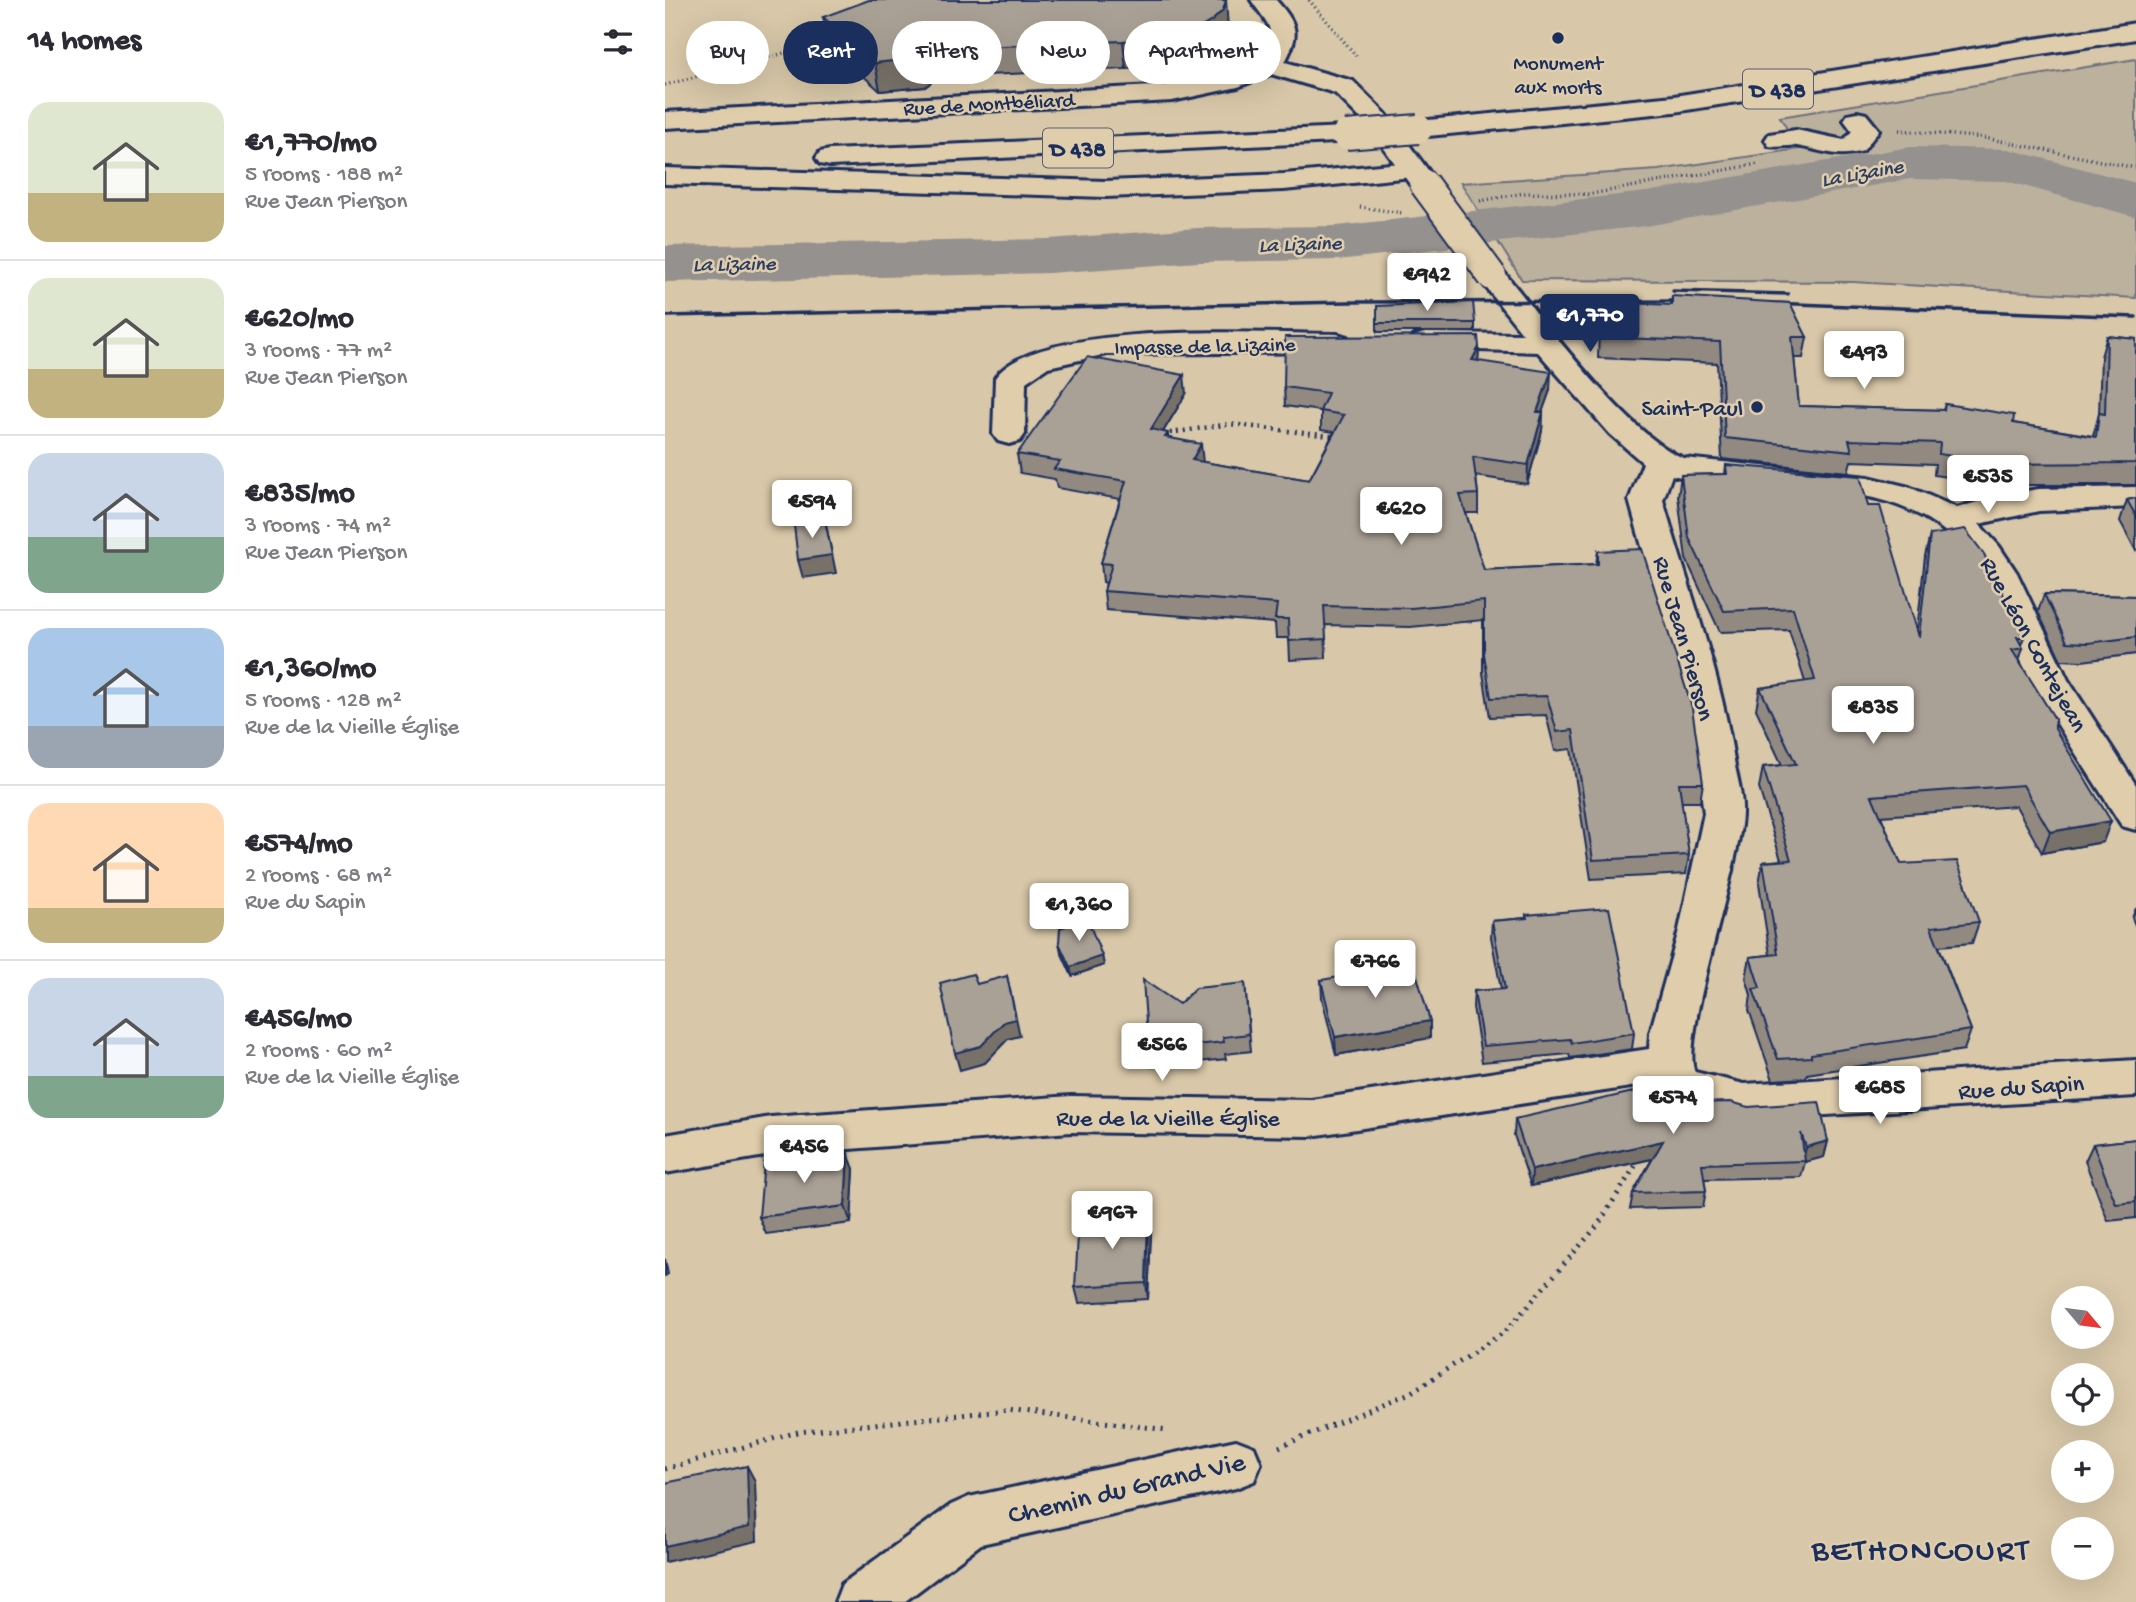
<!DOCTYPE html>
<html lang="en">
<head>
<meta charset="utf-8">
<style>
	:root { --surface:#fff; --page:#f2f2f3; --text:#2b2b33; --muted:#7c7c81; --line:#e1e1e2; --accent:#1b2f5e }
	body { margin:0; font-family:"Gochi Hand",sans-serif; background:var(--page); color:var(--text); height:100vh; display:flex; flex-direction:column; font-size:26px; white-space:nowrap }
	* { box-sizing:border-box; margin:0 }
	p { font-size:23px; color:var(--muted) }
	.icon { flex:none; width:38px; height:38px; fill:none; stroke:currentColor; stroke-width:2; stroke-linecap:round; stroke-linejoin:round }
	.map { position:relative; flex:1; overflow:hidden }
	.side { display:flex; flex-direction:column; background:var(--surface); width:665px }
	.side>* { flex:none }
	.hud { position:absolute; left:21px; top:21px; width:665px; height:63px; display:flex; gap:14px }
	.needle { width:46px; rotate:119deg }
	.tools { position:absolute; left:1386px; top:1286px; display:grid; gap:14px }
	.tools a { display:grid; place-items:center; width:63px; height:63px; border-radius:50%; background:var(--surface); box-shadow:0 7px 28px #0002; font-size:35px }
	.price { position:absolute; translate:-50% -60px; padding:0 16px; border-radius:7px; background:#fff; color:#222; font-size:23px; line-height:46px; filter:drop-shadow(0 2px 4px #0008) }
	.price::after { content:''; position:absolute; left:50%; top:42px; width:21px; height:16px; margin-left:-10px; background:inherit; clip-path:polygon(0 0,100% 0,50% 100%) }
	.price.current { background:var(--accent); color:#fff }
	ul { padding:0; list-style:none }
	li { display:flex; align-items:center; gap:21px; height:175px; padding:0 28px }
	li+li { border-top:2px solid var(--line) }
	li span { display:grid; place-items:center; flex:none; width:196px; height:140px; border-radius:21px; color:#555 }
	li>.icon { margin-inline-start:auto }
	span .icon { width:84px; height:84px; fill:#fffc; stroke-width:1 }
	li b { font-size:30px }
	h2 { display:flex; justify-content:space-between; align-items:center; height:84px; padding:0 28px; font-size:30px }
	.pill { padding:0 24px; border-radius:32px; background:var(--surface); box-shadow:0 7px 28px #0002; font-size:24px; line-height:63px }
	.pill.current { background:var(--accent); color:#fff }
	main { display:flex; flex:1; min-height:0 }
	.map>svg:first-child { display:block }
	.green { fill:#bcb19d; stroke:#6c707e; stroke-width:2 }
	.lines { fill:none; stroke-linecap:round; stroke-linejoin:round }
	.river { fill:#94918e; fill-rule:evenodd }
	.minor-casing { stroke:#1b2f5e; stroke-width:6 }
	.major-casing { stroke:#1b2f5e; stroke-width:6 }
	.path-far2 { stroke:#1b2f5e; stroke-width:3.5; stroke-dasharray:1 3.5; stroke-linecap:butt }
	.path-far1 { stroke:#1b2f5e; stroke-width:4.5; stroke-dasharray:2 5; stroke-linecap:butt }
	.path { stroke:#1b2f5e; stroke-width:5; stroke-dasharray:2 6; stroke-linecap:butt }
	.minor { fill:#e0cdab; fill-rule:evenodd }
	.major { fill:#e0cdab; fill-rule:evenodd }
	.rail { stroke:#1b2f5e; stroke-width:3.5 }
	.minor-bridge-casing { stroke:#1b2f5e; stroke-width:32; stroke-linecap:butt }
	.major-bridge-casing { stroke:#1b2f5e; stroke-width:32; stroke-linecap:butt }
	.minor-bridge { stroke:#e0cdab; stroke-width:28 }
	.major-bridge { stroke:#e0cdab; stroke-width:28 }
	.wall { fill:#928a81; stroke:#1b2f5e; stroke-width:2 }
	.shaded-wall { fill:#777169; stroke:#1b2f5e; stroke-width:2 }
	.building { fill:#aaa196; stroke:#1b2f5e; stroke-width:2 }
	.poi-dot { fill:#1b2f5e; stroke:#e0cdab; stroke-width:2.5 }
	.labels { text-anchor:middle; stroke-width:5; stroke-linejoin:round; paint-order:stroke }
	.far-poi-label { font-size:21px; fill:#1b2f5e; stroke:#e0cdab }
	.far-street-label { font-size:21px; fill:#1b2f5e; stroke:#e0cdab }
	.far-water-label { font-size:21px; font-style:italic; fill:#2d3e65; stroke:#e0cdab }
	.shield { fill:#e0cdab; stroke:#565e75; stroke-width:2 }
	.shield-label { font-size:23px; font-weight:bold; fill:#1b2f5e }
	.poi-label { font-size:24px; fill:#1b2f5e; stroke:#e0cdab; text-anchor:end }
	.street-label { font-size:24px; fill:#1b2f5e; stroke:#e0cdab }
	.near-street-label { font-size:28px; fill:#1b2f5e; stroke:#e0cdab }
	.near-quarter-label { font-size:33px; letter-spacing:2px; fill:#1b2f5e; stroke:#e0cdab }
</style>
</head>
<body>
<main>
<section class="side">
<h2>14 homes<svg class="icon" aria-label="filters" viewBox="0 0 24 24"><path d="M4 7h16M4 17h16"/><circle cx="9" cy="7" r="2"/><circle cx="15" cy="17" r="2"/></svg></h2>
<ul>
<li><span style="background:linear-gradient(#dfe7d0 65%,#c2b280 0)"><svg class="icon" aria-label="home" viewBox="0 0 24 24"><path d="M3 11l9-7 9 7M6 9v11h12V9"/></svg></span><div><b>€1,770/mo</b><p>5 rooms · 188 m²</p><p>Rue Jean Pierson</p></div></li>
<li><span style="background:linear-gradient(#dfe7d0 65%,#c2b280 0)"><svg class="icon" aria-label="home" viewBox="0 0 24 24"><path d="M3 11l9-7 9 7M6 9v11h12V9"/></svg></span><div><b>€620/mo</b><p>3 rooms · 77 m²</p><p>Rue Jean Pierson</p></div></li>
<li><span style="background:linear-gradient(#c9d6e8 60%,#7fa58c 0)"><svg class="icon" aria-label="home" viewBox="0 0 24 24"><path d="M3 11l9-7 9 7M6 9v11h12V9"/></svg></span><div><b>€835/mo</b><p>3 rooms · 74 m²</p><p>Rue Jean Pierson</p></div></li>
<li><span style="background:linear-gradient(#a9c7e8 70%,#9aa5b1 0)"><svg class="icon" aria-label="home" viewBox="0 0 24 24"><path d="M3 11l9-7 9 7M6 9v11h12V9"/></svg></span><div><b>€1,360/mo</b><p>5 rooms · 128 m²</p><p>Rue de la Vieille Église</p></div></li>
<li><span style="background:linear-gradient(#ffd9b3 75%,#c2b280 0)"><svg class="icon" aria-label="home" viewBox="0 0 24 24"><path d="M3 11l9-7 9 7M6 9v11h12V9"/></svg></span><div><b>€574/mo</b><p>2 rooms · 68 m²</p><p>Rue du Sapin</p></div></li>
<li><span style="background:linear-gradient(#c9d6e8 70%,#7fa58c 0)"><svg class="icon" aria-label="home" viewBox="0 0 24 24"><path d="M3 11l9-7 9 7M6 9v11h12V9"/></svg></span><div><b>€456/mo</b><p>2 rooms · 60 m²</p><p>Rue de la Vieille Église</p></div></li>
</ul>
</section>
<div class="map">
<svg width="1471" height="1602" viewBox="0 0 1471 1602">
	<rect width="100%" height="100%" fill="#d8c7a8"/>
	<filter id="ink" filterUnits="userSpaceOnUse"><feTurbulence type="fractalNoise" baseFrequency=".0143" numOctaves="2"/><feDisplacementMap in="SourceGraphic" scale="14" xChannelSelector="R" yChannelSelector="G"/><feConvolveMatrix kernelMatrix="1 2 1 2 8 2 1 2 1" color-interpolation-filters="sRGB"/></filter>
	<g filter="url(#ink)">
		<polygon class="green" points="1471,59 1471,298 1188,282 857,280 796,183 993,170 1134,149 1115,117"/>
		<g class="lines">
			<polygon class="river" points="1245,147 1343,149 1471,183 1471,217 1341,181 1245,179 981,226 672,260 533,262 384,273 0,282 0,246 384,239 533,228 672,226 981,192"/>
			<defs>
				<g id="minor">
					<path d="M586,0H611C633,25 635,33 620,62L688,81L721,114L769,178L773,184L769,190H749L703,126L670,93L606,74L573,87L507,101L0,128V112L507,85L557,75L595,61C613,27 605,28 586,0Z"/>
					<path d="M1192,112L1201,114L1214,130L1198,151C1172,159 1157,150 1132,146C1122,145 1114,148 1104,146L1100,140L1104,134L1131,130L1179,140L1187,131L1179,120L1183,114Z"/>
					<path d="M827,267L837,270C876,317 965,438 1019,458L1203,477L1244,487L1292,508L1336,495L1374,489L1471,487V507L1374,511L1314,524L1334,546L1352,573L1403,680L1471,785V830L1457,826C1427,778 1395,731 1367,681C1323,603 1323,534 1223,502C1154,481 1077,493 1007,475L998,500C1023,587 1057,676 1070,766C1073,781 1078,798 1077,813C1076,864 1014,1041 1030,1072L1079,1084L1471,1060V1096L1079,1120L1001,1099L992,1083L646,1136L406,1132L106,1155L0,1173V1135L106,1117L406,1096L646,1100L984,1049L985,1033L1014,930L1039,813L1027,727L964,500L978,463L945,434L873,352L749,348L745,342L749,336L760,333L858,334L812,276L817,270Z"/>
					<path d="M672,334L683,337L687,343L683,349L672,352L442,354L383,367L361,382L360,434L355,441L344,444L333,441L328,434L330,378C371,319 601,334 672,334Z"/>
					<polygon points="571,1440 589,1447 596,1464 589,1481 571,1488 316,1544 239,1602 170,1602 177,1584 286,1505 304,1497"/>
				</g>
				<g id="major">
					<polygon points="1471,23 1471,39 1009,112 753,137 744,135 740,129 744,123 753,121 1009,96"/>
					<polygon points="681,127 691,129 694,135 691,141 165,166 155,164 151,158 155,152 165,150"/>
					<polygon points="747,162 757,164 761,170 757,176 619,190 441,197 0,184 0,168 441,181 619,174"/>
				</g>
			</defs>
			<use href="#minor" class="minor-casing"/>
			<use href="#major" class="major-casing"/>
			<g class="path-far2">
				<polyline points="644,0 693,58"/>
				<polyline points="0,85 168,40"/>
				<polyline points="1234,130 1320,138 1471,168"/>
				<polyline points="815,201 859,193 926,194 1093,164"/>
				<polyline points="695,207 738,213"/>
			</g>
			<polyline class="path-far1" points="498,434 565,424 673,437"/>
			<g class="path">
				<polyline points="614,1447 745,1393 841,1331 933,1225 974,1160"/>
				<polyline points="0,1469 133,1432 342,1410 503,1430"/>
			</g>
			<use href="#minor" class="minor"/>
			<use href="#major" class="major"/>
			<g class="rail">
				<polyline points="1008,291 1123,294"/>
				<polyline points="1106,303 1471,317"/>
				<polyline points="0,316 683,302 1025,301"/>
			</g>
			<defs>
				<polyline id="minor-bridge" points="759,184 827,276"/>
				<polyline id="major-bridge" points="681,135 753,129"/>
			</defs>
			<use href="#minor-bridge" class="minor-bridge-casing"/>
			<use href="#major-bridge" class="major-bridge-casing"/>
			<use href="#minor-bridge" class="minor-bridge"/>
			<use href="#major-bridge" class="major-bridge"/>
		</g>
		<g class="wall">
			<polygon points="158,17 563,28 560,38 550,48 537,57 515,64 461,69 273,77 260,87 215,91 164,45"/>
			<polygon points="1007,296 1142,337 1138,358 1129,358 1134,406 1278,410 1280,404 1348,423 1428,436 1434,414 1436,357 1442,336 1471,339 1471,485 1331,485 1269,475 1270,464 1186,461 1183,472 1057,459 1052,363 933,358 935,302 1006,305"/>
			<polygon points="712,306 810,323 810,332 712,332"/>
			<polygon points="814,347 813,361 885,390 877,412 878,412 877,431 862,484 811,476 813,494 813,513 801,513 819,570 931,564 933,551 1038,783 1035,802 1016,802 1024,855 1021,874 926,879 906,749 890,751 881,715 825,717 818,673 818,620 745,627 660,625 661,658 625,660 624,638 611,638 610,623 441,610 439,591 441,583 438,582 436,563 455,499 392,488 390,479 355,473 352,454 521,394 498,432 503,433 503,438 538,462 644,480 669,432 656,430 656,411 620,406 619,387"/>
			<polygon points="1061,465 1203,506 1252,630 1260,556 1265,535 1359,637 1356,645 1358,648 1354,661 1390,729 1438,842 1377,853 1351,806 1216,816 1236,864 1314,922 1307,943 1274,946 1306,1030 1299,1050 1142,1074 1141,1078 1108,1080 1084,1010 1086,995 1081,978 1085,957 1105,955 1094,883 1098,862 1116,860 1094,788 1098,767 1117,765 1091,709 1095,688 1140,682 1124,630 1055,632 1021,559 1013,496 1016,475 1060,474"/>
			<polygon points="1471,498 1471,551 1455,521 1462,500"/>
			<polygon points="1379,594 1471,596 1471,654 1417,661 1396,660 1373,612"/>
			<polygon points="1471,908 1471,927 1467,918"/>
			<polygon points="861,915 969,1033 967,1049 905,1058 904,1054 817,1062 808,1007 809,991 836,989 826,937 827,921 861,918"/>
			<polygon points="394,943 437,956 439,965 407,976 396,952"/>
			<polygon points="656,980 765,1021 765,1038 671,1055 657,998"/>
			<polygon points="580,983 586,1051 560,1054 561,1059 486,1067 483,1050 514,1004"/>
			<polygon points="981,1104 1163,1141 1159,1157 1140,1162 1136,1177 1039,1179 1041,1191 1038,1207 965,1209 968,1193 987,1159 866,1186 849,1135 850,1119"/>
			<polygon points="1471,1139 1471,1218 1443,1221 1420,1161 1428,1144"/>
			<polygon points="189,1169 186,1223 101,1234 94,1217"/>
			<polygon points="483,1216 486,1233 483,1299 414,1303 410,1287"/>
		</g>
		<g class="shaded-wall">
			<polygon points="561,0 563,28 560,38 550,48 537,57 515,64 461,69 458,41"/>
			<polygon points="268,49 273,77 260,87 215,91 210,63"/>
			<polygon points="814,347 813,365 807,360"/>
			<polygon points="886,372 885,390 871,430 872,412"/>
			<polygon points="519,375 521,394 488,448 486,429"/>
			<polygon points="878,412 877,431 862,484 863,465"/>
			<polygon points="536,444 538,463 527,460"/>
			<polygon points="160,520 171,573 138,578 133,560"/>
			<polygon points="1446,821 1438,842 1377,853 1385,832"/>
			<polygon points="437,956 439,965 407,976 405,967"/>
			<polygon points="342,976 355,1036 343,1039 320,1063 295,1070 290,1053"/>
			<polygon points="765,1021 765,1038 671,1055 670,1037"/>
			<polygon points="998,1141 995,1157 866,1186 867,1170"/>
			<polygon points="1163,1141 1159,1157 1140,1162 1140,1161 1138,1161 1141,1147"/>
			<polygon points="183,1153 189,1169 186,1223 180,1206"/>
			<polygon points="483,1216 486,1233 483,1299 481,1283"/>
			<polygon points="0,1259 3,1274 0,1276"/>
			<polygon points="82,1466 90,1481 92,1541 0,1562 0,1546"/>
		</g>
		<g class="building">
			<polygon points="204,0 561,0 558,10 548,20 535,28 513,35 458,41 268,49 255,58 210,63 158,17"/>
			<polygon points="1007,296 1125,303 1142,337 1127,337 1134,406 1279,410 1280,404 1349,415 1348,423 1431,437 1434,413 1440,414 1442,336 1471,339 1471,463 1337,464 1274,454 1275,443 1184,440 1187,451 1060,438 1055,342 934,337 935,302 1007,305"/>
			<polygon points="808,302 810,323 712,323 712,306"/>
			<polygon points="813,336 814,347 807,360 886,372 872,412 878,412 863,465 808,457 813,494 795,495 819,570 933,564 933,551 977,549 1027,708 1038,783 1014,783 1024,855 928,860 908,730 892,732 882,696 826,698 819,654 819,601 746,608 659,606 661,639 624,641 623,619 610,619 612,604 439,591 447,564 436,563 461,481 389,469 395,461 352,454 422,357 519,375 486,429 503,433 500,437 536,444 527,460 644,480 679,415 655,411 663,393 619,387 620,337"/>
			<polygon points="1061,465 1195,476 1203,506 1215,506 1254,637 1265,535 1300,529 1319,554 1359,637 1352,637 1358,648 1347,650 1390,719 1390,729 1446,821 1385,832 1358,785 1207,796 1236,864 1292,861 1314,922 1266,927 1306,1030 1146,1054 1146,1057 1113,1059 1088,989 1095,988 1085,957 1113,954 1098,862 1126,860 1098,767 1131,764 1095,688 1150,680 1128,608 1059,611 1024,538 1016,475 1062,474"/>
			<polygon points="1471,498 1471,516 1462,500"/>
			<polygon points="160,520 167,555 133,560 129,525"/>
			<polygon points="1379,594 1471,596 1471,637 1423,643 1402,642"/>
			<polygon points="944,908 969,1033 907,1043 905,1039 818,1046 809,991 840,989 827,921 862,918 861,915"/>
			<polygon points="422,918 437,956 405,967 394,943 395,928"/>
			<polygon points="748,962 765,1021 670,1037 656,980 698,973 697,970"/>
			<polygon points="308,974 312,984 342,976 351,1019 339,1022 316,1046 290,1053 275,983"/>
			<polygon points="478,980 514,1004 531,988 580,983 584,1034 558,1037 559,1042 483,1050"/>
			<polygon points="977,1090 981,1104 1066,1102 1083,1107 1154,1102 1163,1141 1141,1147 1136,1133 1140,1161 1037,1164 1041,1191 968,1193 998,1141 867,1170 850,1119"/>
			<polygon points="1471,1139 1471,1202 1451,1204 1428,1144"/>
			<polygon points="183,1153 180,1206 94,1217 99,1162"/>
			<polygon points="483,1216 481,1283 410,1287 414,1219"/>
			<polygon points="82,1466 84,1527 0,1546 0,1483"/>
		</g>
	</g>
	<g class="poi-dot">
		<circle cx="893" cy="38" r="7"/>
		<circle cx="1092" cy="407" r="7"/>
	</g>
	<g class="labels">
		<g class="far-poi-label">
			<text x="893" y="69">Monument<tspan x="893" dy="24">aux morts</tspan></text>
		</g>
		<g class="far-street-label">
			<text transform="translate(324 103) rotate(-3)" y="7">Rue de Montbéliard</text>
			<text transform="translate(540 345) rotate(-1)" y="7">Impasse de la Lizaine</text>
		</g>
		<g class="far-water-label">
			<text transform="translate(1197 172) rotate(-10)" y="7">La Lizaine</text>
			<text transform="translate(635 243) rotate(-2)" y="7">La Lizaine</text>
			<text transform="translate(69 263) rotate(-1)" y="7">La Lizaine</text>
		</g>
		<g class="shield">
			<rect x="1078" y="69.5" width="70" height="39" rx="5"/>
			<rect x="378" y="128.5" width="70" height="39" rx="5"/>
		</g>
		<g class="shield-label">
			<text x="1113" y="97">D 438</text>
			<text x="413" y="156">D 438</text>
		</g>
		<g class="poi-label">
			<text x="1078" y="415">Saint-Paul</text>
		</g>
		<g class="street-label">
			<text transform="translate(1020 638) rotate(74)" y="8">Rue Jean Pierson</text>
			<text transform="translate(1370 644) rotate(61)" y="8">Rue Léon Contejean</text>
			<text transform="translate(1356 1086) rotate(-4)" y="8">Rue du Sapin</text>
			<text x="503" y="1125">Rue de la Vieille Église</text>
		</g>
		<g class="near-street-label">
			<text transform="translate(461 1486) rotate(-13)" y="10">Chemin du Grand Vie</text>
		</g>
		<g class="near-quarter-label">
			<text x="1256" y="1559">BETHONCOURT</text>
		</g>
	</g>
</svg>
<div class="tools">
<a><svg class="needle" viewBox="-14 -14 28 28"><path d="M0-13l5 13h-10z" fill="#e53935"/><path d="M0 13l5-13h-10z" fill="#7c7c81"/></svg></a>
<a><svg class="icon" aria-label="locate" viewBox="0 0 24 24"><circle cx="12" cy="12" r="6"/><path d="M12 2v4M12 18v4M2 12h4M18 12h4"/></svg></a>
<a>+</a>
<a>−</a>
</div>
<b class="price" style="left:762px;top:313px">€942</b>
<b class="price current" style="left:925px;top:354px">€1,770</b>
<b class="price" style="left:1199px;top:391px">€493</b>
<b class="price" style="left:1323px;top:515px">€535</b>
<b class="price" style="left:147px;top:540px">€594</b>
<b class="price" style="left:736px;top:547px">€620</b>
<b class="price" style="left:1208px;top:746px">€835</b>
<b class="price" style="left:414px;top:943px">€1,360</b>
<b class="price" style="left:710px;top:1000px">€766</b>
<b class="price" style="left:497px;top:1083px">€566</b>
<b class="price" style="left:1215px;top:1126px">€685</b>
<b class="price" style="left:1008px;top:1136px">€574</b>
<b class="price" style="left:139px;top:1185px">€456</b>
<b class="price" style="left:447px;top:1251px">€967</b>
<div class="hud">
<a class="pill">Buy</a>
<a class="pill current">Rent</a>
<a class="pill">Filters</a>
<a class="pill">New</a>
<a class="pill">Apartment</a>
</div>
</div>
</main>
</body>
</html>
